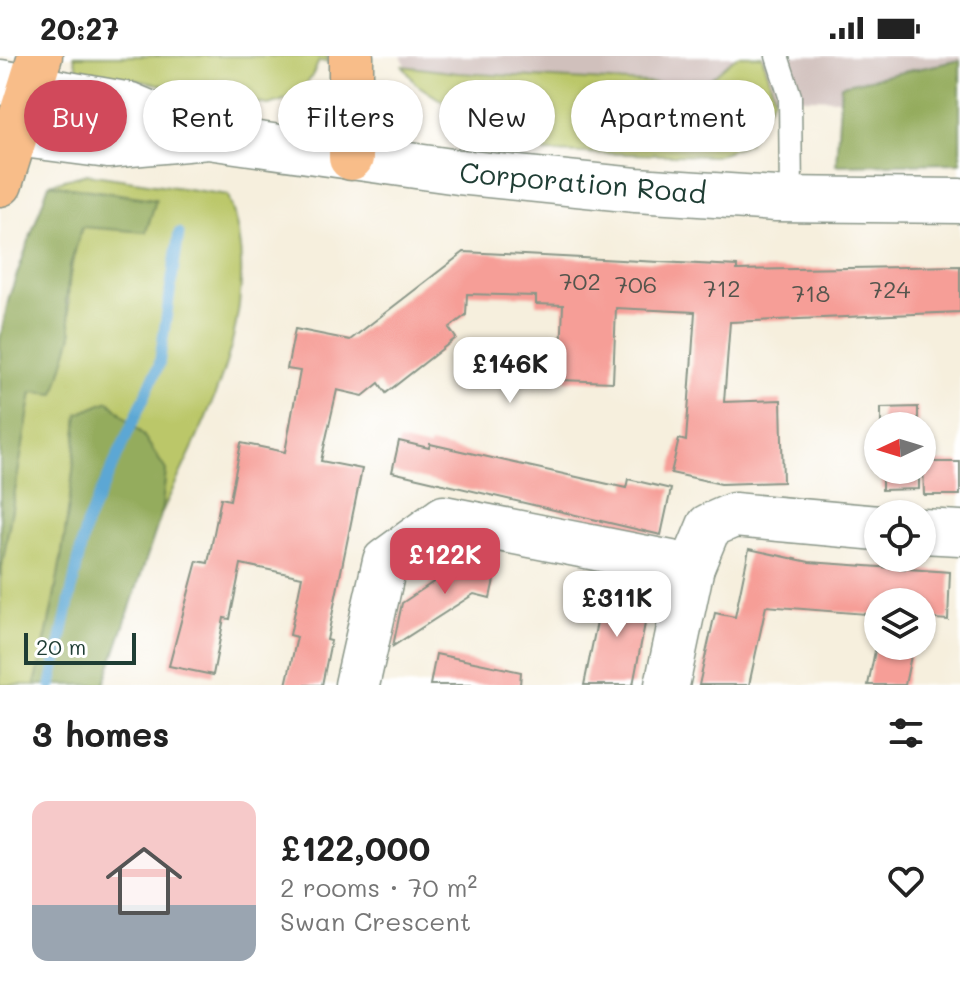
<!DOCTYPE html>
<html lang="en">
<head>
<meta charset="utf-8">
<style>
	:root { --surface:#fff; --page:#f6f6f6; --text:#222; --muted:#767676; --line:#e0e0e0; --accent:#d1495b }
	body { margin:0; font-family:Mali,sans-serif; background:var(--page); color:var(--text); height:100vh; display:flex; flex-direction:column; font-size:30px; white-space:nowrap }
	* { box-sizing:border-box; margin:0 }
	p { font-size:26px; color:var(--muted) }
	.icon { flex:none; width:44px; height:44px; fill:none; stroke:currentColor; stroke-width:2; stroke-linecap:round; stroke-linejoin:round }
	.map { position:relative; height:629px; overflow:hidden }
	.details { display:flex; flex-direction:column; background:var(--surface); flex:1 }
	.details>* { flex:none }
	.hud { position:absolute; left:24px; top:24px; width:912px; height:72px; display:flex; gap:16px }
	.needle { width:52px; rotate:266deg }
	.fabs { position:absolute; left:864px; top:356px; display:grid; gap:16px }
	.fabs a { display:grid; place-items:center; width:72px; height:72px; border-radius:50%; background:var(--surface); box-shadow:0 2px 6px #0004; font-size:40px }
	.scale { position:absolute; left:24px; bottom:20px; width:112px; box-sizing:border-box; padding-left:8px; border:4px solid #1f3d34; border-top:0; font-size:22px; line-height:28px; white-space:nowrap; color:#1f3d34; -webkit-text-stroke:6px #fff; paint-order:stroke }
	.price { position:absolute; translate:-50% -68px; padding:0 18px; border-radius:16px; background:#fff; color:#222; font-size:26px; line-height:52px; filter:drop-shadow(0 2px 4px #0008) }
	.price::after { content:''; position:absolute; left:50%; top:48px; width:24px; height:18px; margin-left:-12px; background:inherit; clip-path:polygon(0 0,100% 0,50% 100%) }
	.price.active { background:var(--accent); color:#fff }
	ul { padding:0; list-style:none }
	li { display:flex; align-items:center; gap:24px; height:200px; padding:0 32px }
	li+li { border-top:2px solid var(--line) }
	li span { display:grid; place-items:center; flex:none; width:224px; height:160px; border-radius:16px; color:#555 }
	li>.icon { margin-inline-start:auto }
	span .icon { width:96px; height:96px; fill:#fffc; stroke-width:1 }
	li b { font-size:34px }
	h2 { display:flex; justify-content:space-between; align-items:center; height:96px; padding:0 32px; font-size:34px }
	.tag { padding:0 28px; border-radius:36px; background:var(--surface); box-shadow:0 2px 6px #0004; font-size:28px; line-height:72px }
	.tag.active { background:var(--accent); color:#fff }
	.status { display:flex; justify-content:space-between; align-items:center; height:56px; padding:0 40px; background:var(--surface); direction:ltr }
	.status svg { height:22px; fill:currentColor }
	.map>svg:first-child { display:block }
	.industrial { fill:#d0c0bc }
	.green { fill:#bbc769; stroke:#6d824e; stroke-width:2 }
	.forest { fill:#94ac5d; stroke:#5a7448; stroke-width:2 }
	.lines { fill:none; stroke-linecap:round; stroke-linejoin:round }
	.stream { stroke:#5ca7d4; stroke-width:11 }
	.building { fill:#f69e97 }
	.service-casing { stroke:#8a9688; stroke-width:25 }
	.minor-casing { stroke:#8a9688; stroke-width:47 }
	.tertiary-casing { stroke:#8a9688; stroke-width:47 }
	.primary-casing { stroke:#8a9688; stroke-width:47 }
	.service { stroke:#fff; stroke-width:22 }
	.minor { stroke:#fff; stroke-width:44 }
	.tertiary { stroke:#fff; stroke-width:44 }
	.primary { stroke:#f8bd89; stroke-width:44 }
	.labels { text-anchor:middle; stroke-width:8; stroke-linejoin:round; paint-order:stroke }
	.number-label { font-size:24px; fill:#55554d }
	.street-label { font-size:28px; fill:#1f3d34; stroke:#fff }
</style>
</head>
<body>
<div class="status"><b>20:27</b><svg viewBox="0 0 49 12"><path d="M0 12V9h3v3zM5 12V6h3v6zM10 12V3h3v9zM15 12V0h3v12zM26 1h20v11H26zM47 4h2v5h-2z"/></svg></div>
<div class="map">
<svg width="960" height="629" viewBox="0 0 960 629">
	<rect width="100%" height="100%" fill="#fff"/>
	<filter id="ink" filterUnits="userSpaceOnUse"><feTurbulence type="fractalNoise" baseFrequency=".0125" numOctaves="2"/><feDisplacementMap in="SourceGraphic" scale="16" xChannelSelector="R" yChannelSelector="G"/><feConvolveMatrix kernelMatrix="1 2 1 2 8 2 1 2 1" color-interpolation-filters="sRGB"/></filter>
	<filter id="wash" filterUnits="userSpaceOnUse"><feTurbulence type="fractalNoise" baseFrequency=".006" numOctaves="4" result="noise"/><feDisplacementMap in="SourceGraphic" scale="32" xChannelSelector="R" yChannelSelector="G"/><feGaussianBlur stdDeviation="1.8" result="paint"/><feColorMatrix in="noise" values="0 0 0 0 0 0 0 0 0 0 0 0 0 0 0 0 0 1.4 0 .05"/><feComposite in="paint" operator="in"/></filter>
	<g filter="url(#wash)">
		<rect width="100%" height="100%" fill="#f6efdd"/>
		<polygon class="industrial" points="401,0 960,0 960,4 841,28 840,43 775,41 748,87 715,100 662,100 439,44 416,28"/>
		<g class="green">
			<path d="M74,0H328V6L319,5C308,33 297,42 268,49L77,13Z"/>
			<polygon points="737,0 762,0 775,41 748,87 715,100 540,96 458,75 459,56 416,28 403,10 458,17 702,30"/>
			<path d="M87,118L228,139C269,250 207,361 161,458L166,414L78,358C72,450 57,539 35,629H0V522L32,336L72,279C64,237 70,211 82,170L146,176L156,143L49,128Z"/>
		</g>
		<g class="forest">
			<polygon points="960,4 960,107 836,109 841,29"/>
			<polygon points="49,128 156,144 146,176 82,171 70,210 66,246 72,279 55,338 32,336 0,522 0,283 9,241"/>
			<path d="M109,345L143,379L166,414L161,459L104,629H35C57,539 72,450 78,358Z"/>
		</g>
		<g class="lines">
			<polyline class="stream" points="51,629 86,469 159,309 179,177"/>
		</g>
		<g id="blocks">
			<g class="building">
				<polygon points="464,196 737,210 737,214 960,210 960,256 730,266 724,346 781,344 783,426 721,428 671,417 679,383 686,385 695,256 616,252 613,326 560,324 563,249 536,248 536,240 467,238 466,259 449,272 456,282 386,337 379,327 363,340 337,334 321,405 362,413 327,584 331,585 322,629 286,629 297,581 290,579 302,521 241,508 230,563 224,562 213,619 169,610 197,505 208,507 221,442 230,444 241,387 285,396 300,315 287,313 295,273 350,284"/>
				<polygon points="918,351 918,370 881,370 881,352"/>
				<polygon points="399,385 429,392 430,388 626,432 628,423 671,433 661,479 392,416"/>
				<polygon points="923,406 960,406 960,439 924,439"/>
				<polygon points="882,414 919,414 919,433 882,434"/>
				<polygon points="749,493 809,506 950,516 948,564 922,562 922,546 878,546 878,559 766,550 749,629 699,629 715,557 735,561"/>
				<polygon points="468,503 497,510 490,542 474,538 393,590 402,547"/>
				<polygon points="604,532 650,542 633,629 584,629"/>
				<polygon points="878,580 878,590 913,590 905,629 868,629"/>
				<polygon points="436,598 521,616 520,629 430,629"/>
			</g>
		</g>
	</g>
	<g filter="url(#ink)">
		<use href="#blocks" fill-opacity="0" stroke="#8a9688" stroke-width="2"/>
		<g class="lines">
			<defs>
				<polyline id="service" points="777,0 790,40 791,143"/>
				<g id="minor">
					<polyline points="922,475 960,477"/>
					<polyline points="357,629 385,505 444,462 692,511"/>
					<polyline points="667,629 692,511 709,470 734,459 878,472"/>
				</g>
				<g id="tertiary">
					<polyline points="0,26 130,49 202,79"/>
					<polyline points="0,76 108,90 208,81 459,116 636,134 776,143 960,145"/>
				</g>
				<g id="primary">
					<polyline points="351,0 351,102"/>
					<polyline points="0,128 40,0"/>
				</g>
			</defs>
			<use href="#service" class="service-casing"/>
			<use href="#minor" class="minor-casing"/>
			<use href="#tertiary" class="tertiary-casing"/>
			<use href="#primary" class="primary-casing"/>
			<use href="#service" class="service"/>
			<use href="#minor" class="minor"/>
			<use href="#tertiary" class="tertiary"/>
			<use href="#primary" class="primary"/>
		</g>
	</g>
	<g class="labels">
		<g class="number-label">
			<text x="580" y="234">702</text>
			<text x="636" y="237">706</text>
			<text x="722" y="241">712</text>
			<text x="890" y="242">724</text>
			<text x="811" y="246">718</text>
		</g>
		<g class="street-label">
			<text transform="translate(583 127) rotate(5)" y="10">Corporation Road</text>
		</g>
	</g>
</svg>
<div class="fabs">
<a><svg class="needle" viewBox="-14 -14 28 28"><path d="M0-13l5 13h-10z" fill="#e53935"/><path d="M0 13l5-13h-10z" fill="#767676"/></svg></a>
<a><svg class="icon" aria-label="locate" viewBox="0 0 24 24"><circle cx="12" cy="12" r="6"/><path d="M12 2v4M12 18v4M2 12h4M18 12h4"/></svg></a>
<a><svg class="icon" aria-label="layers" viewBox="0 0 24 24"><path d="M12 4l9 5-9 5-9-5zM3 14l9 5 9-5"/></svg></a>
</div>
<div class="scale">20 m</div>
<b class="price" style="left:510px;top:349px">£146K</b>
<b class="price active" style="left:445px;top:540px">£122K</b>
<b class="price" style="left:617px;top:583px">£311K</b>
<div class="hud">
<a class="tag active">Buy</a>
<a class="tag">Rent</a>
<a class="tag">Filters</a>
<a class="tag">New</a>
<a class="tag">Apartment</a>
</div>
</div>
<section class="details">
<h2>3 homes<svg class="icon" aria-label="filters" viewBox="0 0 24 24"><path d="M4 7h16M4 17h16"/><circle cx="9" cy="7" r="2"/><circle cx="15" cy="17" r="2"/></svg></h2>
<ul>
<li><span style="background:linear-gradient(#f6c9c9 65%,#9aa5b1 0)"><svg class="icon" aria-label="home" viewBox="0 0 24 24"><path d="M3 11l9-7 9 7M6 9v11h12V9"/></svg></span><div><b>£122,000</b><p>2 rooms · 70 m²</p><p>Swan Crescent</p></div><svg class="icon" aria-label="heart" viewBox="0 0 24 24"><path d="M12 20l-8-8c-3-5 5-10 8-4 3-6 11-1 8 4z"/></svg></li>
</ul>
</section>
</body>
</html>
